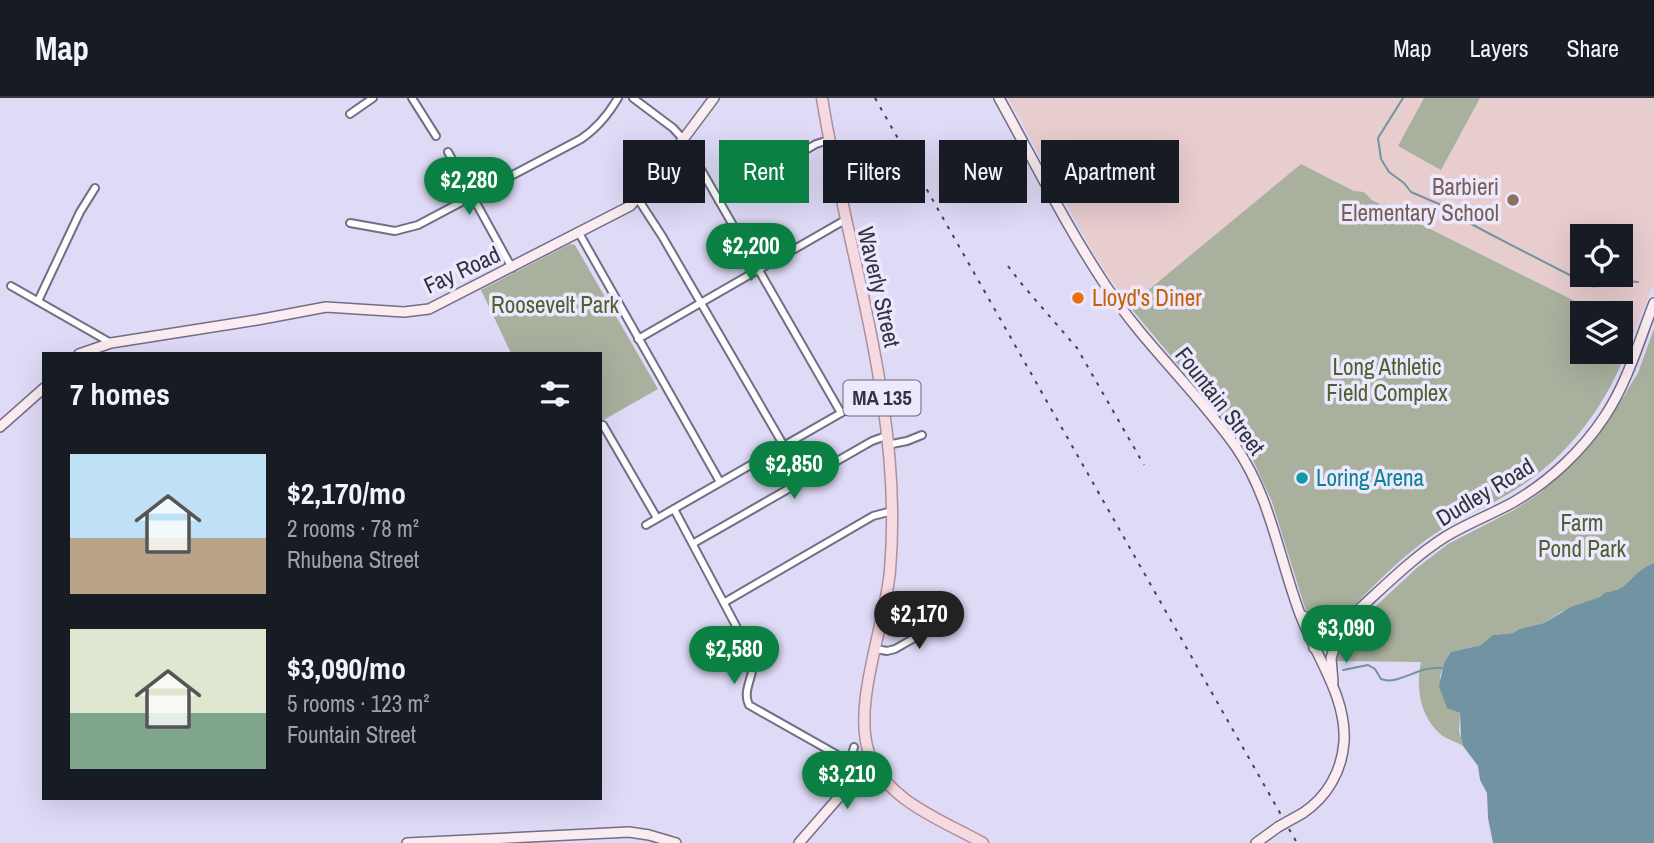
<!DOCTYPE html>
<html lang="en">
<head>
<meta charset="utf-8">
<style>
	:root { --surface:#171b24; --page:#242831; --text:#f1f3f6; --muted:#9ea1a6; --line:#363941; --accent:#0b8043 }
	body { margin:0; font-family:"Archivo Narrow",sans-serif; background:var(--page); color:var(--text); height:100vh; display:flex; flex-direction:column; font-size:26px; white-space:nowrap }
	* { box-sizing:border-box; margin:0 }
	p { font-size:23px; color:var(--muted) }
	.icon { flex:none; width:38px; height:38px; fill:none; stroke:currentColor; stroke-width:2; stroke-linecap:round; stroke-linejoin:round }
	.map { position:relative; flex:1; overflow:hidden }
	.side { position:absolute; left:42px; top:254px; width:560px; height:448px; display:flex; flex-direction:column; background:var(--surface); border-radius:0px; box-shadow:0 7px 28px #0002 }
	.side>* { flex:none }
	.guide { position:absolute; left:623px; top:42px; width:665px; height:63px; display:flex; gap:14px }
	.fabs { position:absolute; left:1570px; top:126px; display:grid; gap:14px }
	.fabs a { display:grid; place-items:center; width:63px; height:63px; border-radius:0px; background:var(--surface); box-shadow:0 7px 28px #0002; font-size:35px }
	.price { position:absolute; translate:-50% -60px; padding:0 16px; border-radius:24px; background:var(--accent); color:#fff; font-size:23px; line-height:46px; filter:drop-shadow(0 2px 4px #0008) }
	.price::after { content:''; position:absolute; left:50%; top:42px; width:21px; height:16px; margin-left:-10px; background:inherit; clip-path:polygon(0 0,100% 0,50% 100%) }
	.price.on { background:#222; color:#fff }
	ul { padding:0; list-style:none }
	li { display:flex; align-items:center; gap:21px; height:175px; padding:0 28px }
	li span { display:grid; place-items:center; flex:none; width:196px; height:140px; border-radius:0px; color:#555 }
	li>.icon { margin-inline-start:auto }
	span .icon { width:84px; height:84px; fill:#fffc; stroke-width:1 }
	li b { font-size:30px }
	h2 { display:flex; justify-content:space-between; align-items:center; height:84px; padding:0 28px; font-size:30px }
	.chip { padding:0 24px; border-radius:0px; background:var(--surface); box-shadow:0 7px 28px #0002; font-size:24px; line-height:63px }
	.chip.on { background:var(--accent); color:#fff }
	header { display:flex; align-items:center; gap:42px; box-sizing:border-box; height:98px; padding:0 35px; background:var(--surface); border-bottom:2px solid var(--line) }
	header strong { font-size:33px }
	nav { display:flex; gap:38px; margin-inline-start:auto; font-size:24px }
	.map>svg:first-child { display:block }
	.education { fill:#e8cdcf; fill-rule:evenodd }
	.green { fill:#a9b09e }
	.water { fill:#7294a2 }
	.lines { fill:none; stroke-linecap:round; stroke-linejoin:round }
	.stream { stroke:#7294a2; stroke-width:2 }
	.street-casing { stroke:#726e86; stroke-width:10 }
	.secondary-casing { stroke:#726e86; stroke-width:12 }
	.primary-casing { stroke:#ae8f9a; stroke-width:13 }
	.street { stroke:#fff; stroke-width:6 }
	.secondary { stroke:#faecf0; stroke-width:9 }
	.primary { stroke:#f6dae1; stroke-width:10 }
	.rail { stroke:#45434f; stroke-width:2; stroke-dasharray:3.5 7; stroke-linecap:butt }
	.secondary-bridge-casing { stroke:#726e86; stroke-width:12; stroke-linecap:butt }
	.secondary-bridge { stroke:#faecf0; stroke-width:9 }
	.education-dot { fill:#8d6e63; stroke:#ece8fe; stroke-width:2.5 }
	.food-dot { fill:#e8710a; stroke:#ece8fe; stroke-width:2.5 }
	.culture-dot { fill:#0f9aa8; stroke:#ece8fe; stroke-width:2.5 }
	.labels { text-anchor:middle; stroke-width:7; stroke-linejoin:round; paint-order:stroke }
	.shield { fill:#ece8fe; stroke:#6b6976; stroke-width:2 }
	.shield-label { font-size:21px; font-weight:bold; fill:#34323c }
	.education-label { font-size:23px; fill:#785e54; stroke:#ece8fe; text-anchor:end }
	.street-label { font-size:23px; fill:#34323c; stroke:#ece8fe }
	.food-label { font-size:23px; fill:#c56008; stroke:#ece8fe; text-anchor:start }
	.park-label { font-size:23px; fill:#4f5f2f; stroke:#ece8fe }
	.culture-label { font-size:23px; fill:#0d838f; stroke:#ece8fe; text-anchor:start }
</style>
</head>
<body>
<header>
<strong>Map</strong>
<nav><a>Map</a><a>Layers</a><a>Share</a></nav>
</header>
<div class="map">
<svg width="1654" height="745" viewBox="0 0 1654 745">
	<rect width="100%" height="100%" fill="#dfdaf6"/>
	<path class="education" d="M1008,0H1654V186L1634,233L1621,226L1620,215H1599L1301,66L1129,208L1095,158ZM1582,138H1620V177H1582Z"/>
	<g class="green">
		<polygon points="1424,0 1480,0 1441,72 1398,48"/>
		<path d="M1301,66L1354,93L1364,94L1372,102L1599,215H1582V254H1620L1621,226L1634,233C1612,300 1572,358 1510,395C1487,409 1462,418 1439,433C1403,456 1373,489 1343,518C1328,527 1314,526 1305,510L1272,404L1252,360L1222,319L1129,208Z"/>
		<polygon points="570,146 575,147 658,291 600,324 600,256 511,255 481,192"/>
		<path d="M1654,231V465C1631,476 1630,492 1606,494L1601,499L1561,514L1544,525L1519,531L1513,535L1494,537L1481,547L1451,554L1444,565L1440,579L1450,611L1460,615L1459,633L1463,648C1455,643 1445,641 1438,634C1419,615 1416,588 1421,564L1336,563L1341,543L1352,530L1418,469L1448,446L1514,412L1540,395L1576,361L1608,323L1638,275Z"/>
	</g>
	<path class="water" d="M1654,465V745H1493L1488,720L1487,695L1480,682L1478,668L1463,648L1461,640L1460,615L1447,610L1439,588L1444,565L1451,554L1481,547L1493,537L1513,535L1519,531L1544,525L1571,509L1600,499L1606,494C1631,492 1629,475 1654,465Z"/>
	<g class="lines">
		<g class="stream">
			<path d="M1403,0L1378,40L1381,61L1389,74L1404,85L1411,94L1448,110L1458,119L1490,136L1591,188C1608,190 1623,181 1638,184"/>
			<path d="M1343,572L1368,567L1375,571L1381,581C1398,588 1419,567 1442,570"/>
		</g>
		<defs>
			<g id="street">
				<polyline points="412,0 436,38"/>
				<polyline points="633,0 673,30 684,42 841,315"/>
				<polyline points="350,16 373,0"/>
				<polyline points="448,54 512,170"/>
				<polyline points="638,101 662,138 784,348"/>
				<polyline points="719,103 816,46 829,42"/>
				<path d="M350,125L395,133L418,127L581,41C596,31 608,17 618,0"/>
				<polyline points="579,135 720,384"/>
				<polyline points="11,188 111,245"/>
				<polyline points="38,203 80,114 95,90"/>
				<polyline points="638,241 845,122"/>
				<polyline points="603,327 657,420"/>
				<polyline points="887,347 907,343 922,337"/>
				<path d="M674,411L752,558C757,576 741,591 749,607L850,664L854,649"/>
				<polyline points="646,427 867,300 882,297"/>
				<polyline points="694,445 872,343 886,338"/>
				<polyline points="725,504 873,418 892,413"/>
				<polyline points="876,551 887,553 895,551 955,517"/>
				<polyline points="843,693 850,664"/>
			</g>
			<g id="secondary">
				<path d="M999,0C1034,63 1066,128 1106,188C1144,246 1196,292 1236,349C1270,398 1279,460 1300,516C1315,557 1347,599 1344,644C1342,673 1327,699 1303,715"/>
				<polyline points="79,256 111,245 257,222 326,209 404,214 429,211 630,108 658,75 714,0"/>
				<polyline points="0,329 44,290"/>
				<polyline points="1300,516 1318,527 1331,529"/>
				<polyline points="1309,539 1346,523"/>
				<path d="M1314,550L1339,534L1347,522C1379,494 1409,462 1445,439C1466,426 1490,417 1512,405C1549,384 1582,353 1605,318C1628,283 1639,243 1654,205"/>
				<polyline points="1333,584 1331,560 1339,536"/>
				<polyline points="407,745 629,734 649,737 676,745"/>
				<polyline points="799,745 872,661"/>
				<polyline points="1256,745 1278,729"/>
			</g>
			<path id="primary" d="M822,0C847,156 904,312 890,472C886,525 852,606 869,655C886,703 942,722 983,745"/>
		</defs>
		<use href="#street" class="street-casing"/>
		<use href="#secondary" class="secondary-casing"/>
		<use href="#primary" class="primary-casing"/>
		<use href="#street" class="street"/>
		<use href="#secondary" class="secondary"/>
		<use href="#primary" class="primary"/>
		<g class="rail">
			<polyline points="875,0 1297,745"/>
			<polyline points="1008,168 1020,184 1077,250 1144,367"/>
		</g>
		<defs>
			<polyline id="secondary-bridge" points="1278,729 1303,715"/>
		</defs>
		<use href="#secondary-bridge" class="secondary-bridge-casing"/>
		<use href="#secondary-bridge" class="secondary-bridge"/>
	</g>
	<circle class="education-dot" cx="1513" cy="102" r="7"/>
	<circle class="food-dot" cx="1078" cy="200" r="7"/>
	<circle class="culture-dot" cx="1302" cy="380" r="7"/>
	<g class="labels">
		<rect class="shield" x="843.5" y="282.5" width="77" height="35" rx="5"/>
		<g class="shield-label">
			<text x="882" y="307">MA 135</text>
		</g>
		<g class="education-label">
			<text x="1499" y="97">Barbieri<tspan x="1499" dy="26">Elementary School</tspan></text>
		</g>
		<g class="street-label">
			<text transform="translate(462 172) rotate(-25)" y="8">Fay Road</text>
			<text transform="translate(879 189) rotate(77)" y="8">Waverly Street</text>
			<text transform="translate(1220 303) rotate(52)" y="8">Fountain Street</text>
			<text transform="translate(1485 394) rotate(-31)" y="8">Dudley Road</text>
		</g>
		<g class="food-label">
			<text x="1092" y="208">Lloyd's Diner</text>
		</g>
		<g class="park-label">
			<text x="555" y="215">Roosevelt Park</text>
			<text x="1387" y="277">Long Athletic<tspan x="1387" dy="26">Field Complex</tspan></text>
			<text x="1582" y="433">Farm<tspan x="1582" dy="26">Pond Park</tspan></text>
		</g>
		<g class="culture-label">
			<text x="1316" y="388">Loring Arena</text>
		</g>
	</g>
</svg>
<div class="fabs">
<a><svg class="icon" aria-label="locate" viewBox="0 0 24 24"><circle cx="12" cy="12" r="6"/><path d="M12 2v4M12 18v4M2 12h4M18 12h4"/></svg></a>
<a><svg class="icon" aria-label="layers" viewBox="0 0 24 24"><path d="M12 4l9 5-9 5-9-5zM3 14l9 5 9-5"/></svg></a>
</div>
<b class="price" style="left:469px;top:119px">$2,280</b>
<b class="price" style="left:751px;top:185px">$2,200</b>
<b class="price" style="left:794px;top:403px">$2,850</b>
<b class="price on" style="left:919px;top:553px">$2,170</b>
<b class="price" style="left:1346px;top:567px">$3,090</b>
<b class="price" style="left:734px;top:588px">$2,580</b>
<b class="price" style="left:847px;top:713px">$3,210</b>
<div class="guide">
<a class="chip">Buy</a>
<a class="chip on">Rent</a>
<a class="chip">Filters</a>
<a class="chip">New</a>
<a class="chip">Apartment</a>
</div>
<section class="side">
<h2>7 homes<svg class="icon" aria-label="filters" viewBox="0 0 24 24"><path d="M4 7h16M4 17h16"/><circle cx="9" cy="7" r="2"/><circle cx="15" cy="17" r="2"/></svg></h2>
<ul>
<li><span style="background:linear-gradient(#bfe0f5 60%,#b9a48a 0)"><svg class="icon" aria-label="home" viewBox="0 0 24 24"><path d="M3 11l9-7 9 7M6 9v11h12V9"/></svg></span><div><b>$2,170/mo</b><p>2 rooms · 78 m²</p><p>Rhubena Street</p></div></li>
<li><span style="background:linear-gradient(#dfe7d0 60%,#7fa58c 0)"><svg class="icon" aria-label="home" viewBox="0 0 24 24"><path d="M3 11l9-7 9 7M6 9v11h12V9"/></svg></span><div><b>$3,090/mo</b><p>5 rooms · 123 m²</p><p>Fountain Street</p></div></li>
</ul>
</section>
</div>
</body>
</html>
